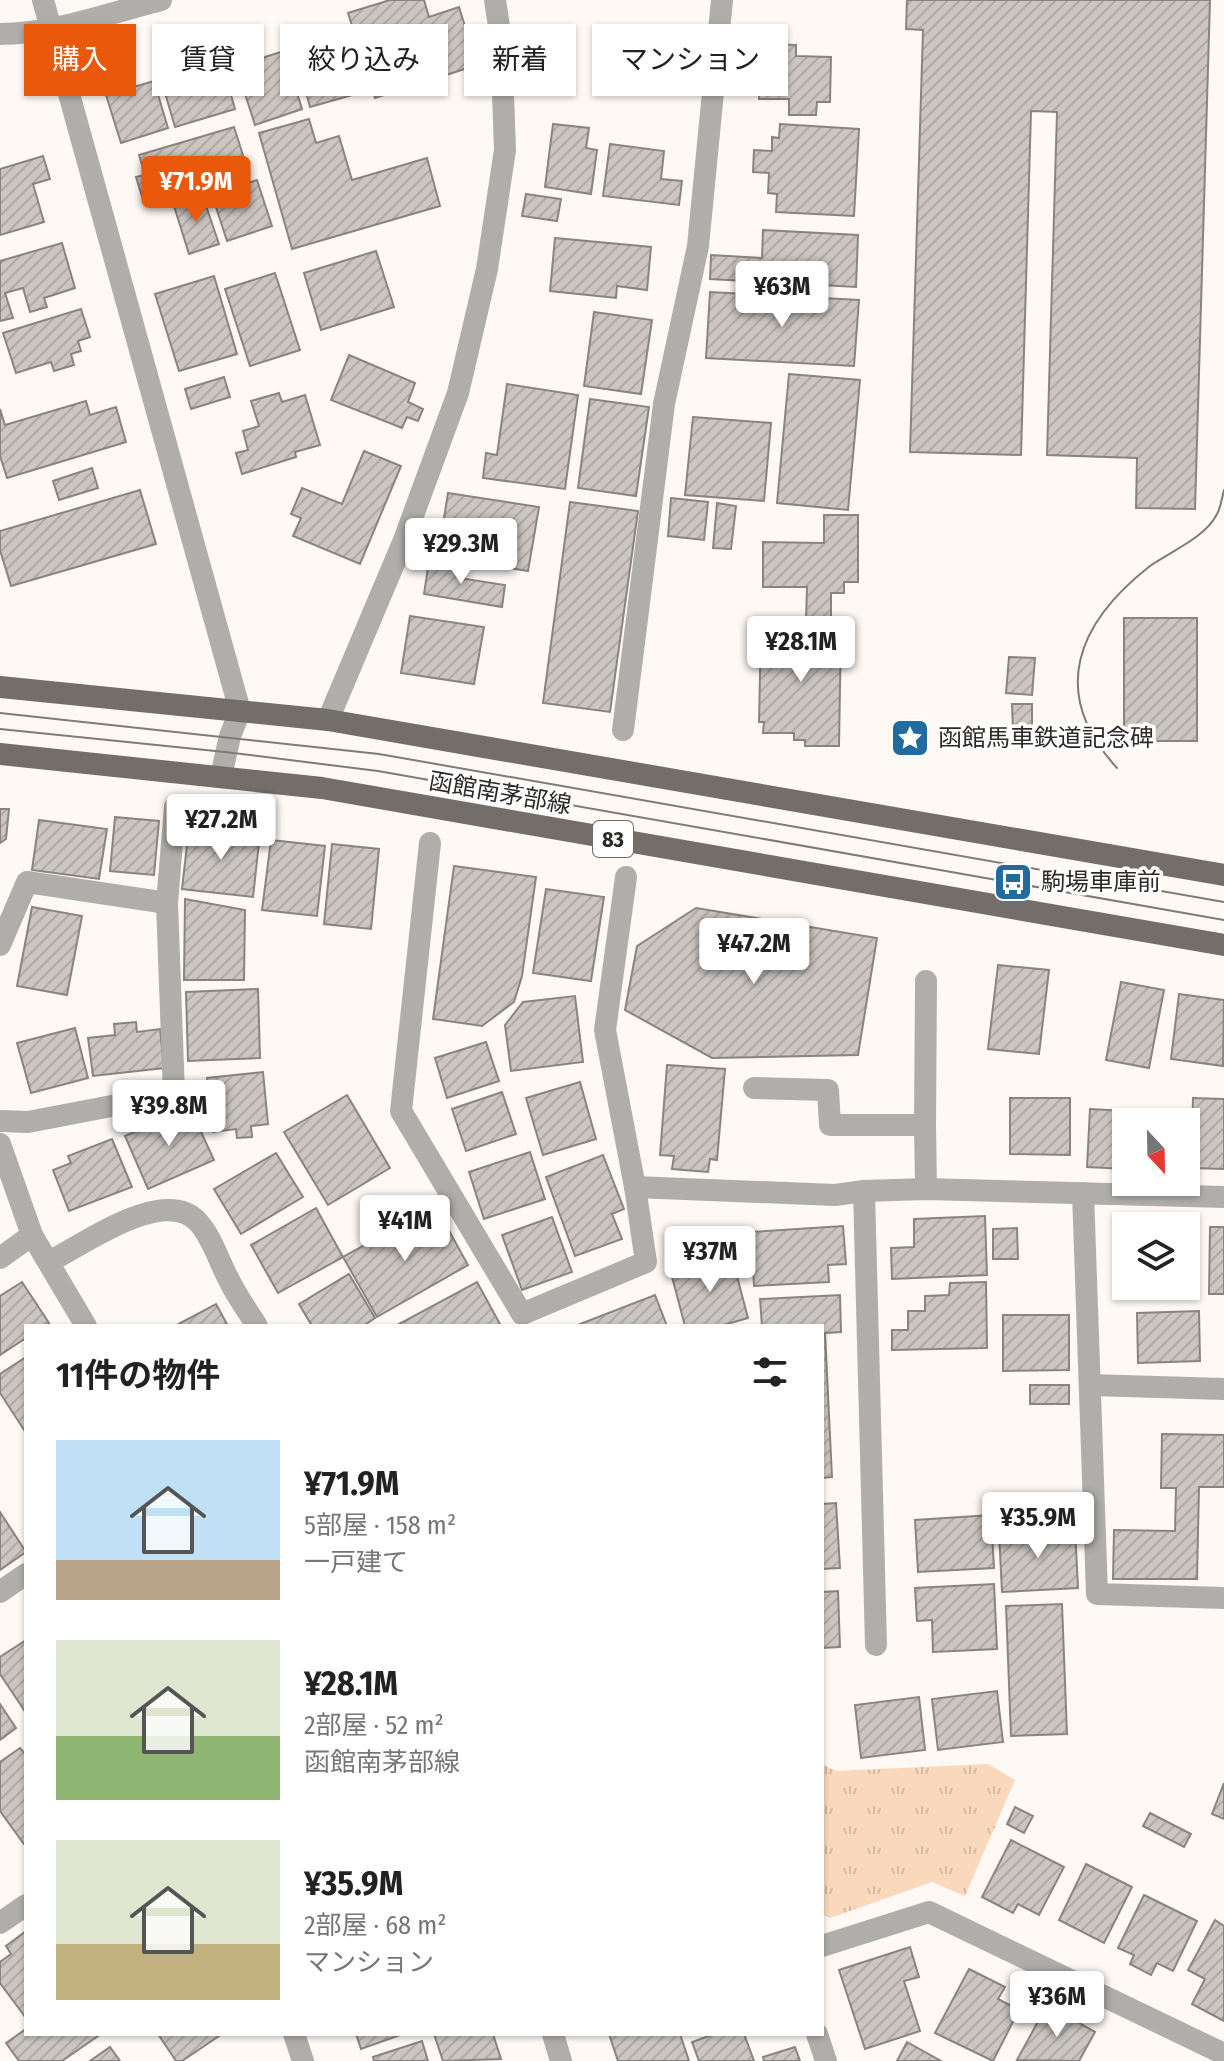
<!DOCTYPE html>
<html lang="ja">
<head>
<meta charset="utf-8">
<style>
	:root { --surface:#fff; --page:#f6f6f6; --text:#222; --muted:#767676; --accent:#ea580c }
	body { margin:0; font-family:"Fira Sans Condensed","Noto Sans JP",sans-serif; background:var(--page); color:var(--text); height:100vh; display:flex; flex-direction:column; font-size:30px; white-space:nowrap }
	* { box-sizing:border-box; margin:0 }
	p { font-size:26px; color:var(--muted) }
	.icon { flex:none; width:44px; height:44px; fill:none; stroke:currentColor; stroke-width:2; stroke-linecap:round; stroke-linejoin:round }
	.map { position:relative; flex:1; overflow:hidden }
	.details { position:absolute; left:24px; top:1324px; width:800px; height:712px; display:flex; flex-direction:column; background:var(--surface); border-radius:0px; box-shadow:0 2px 6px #0004 }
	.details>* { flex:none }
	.guide { position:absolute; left:24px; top:24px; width:800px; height:72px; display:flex; gap:16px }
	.needle { width:52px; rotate:158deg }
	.controls { position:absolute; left:1112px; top:1108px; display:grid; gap:16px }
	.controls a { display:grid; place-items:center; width:88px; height:88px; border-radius:0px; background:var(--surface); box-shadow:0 2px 6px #0004; font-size:40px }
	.price { position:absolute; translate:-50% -68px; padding:0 18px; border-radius:8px; background:#fff; color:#222; font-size:26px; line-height:52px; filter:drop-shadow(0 2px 4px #0008) }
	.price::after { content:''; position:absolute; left:50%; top:48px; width:24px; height:18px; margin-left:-12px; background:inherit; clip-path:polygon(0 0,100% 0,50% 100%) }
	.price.active { background:var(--accent); color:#fff }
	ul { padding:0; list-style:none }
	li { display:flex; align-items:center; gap:24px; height:200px; padding:0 32px }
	li span { display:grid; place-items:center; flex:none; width:224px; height:160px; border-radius:0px; color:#555 }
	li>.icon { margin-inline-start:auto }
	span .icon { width:96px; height:96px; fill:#fffc; stroke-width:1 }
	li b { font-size:34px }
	h2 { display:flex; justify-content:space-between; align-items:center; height:96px; padding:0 32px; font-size:34px }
	.chip { padding:0 28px; border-radius:0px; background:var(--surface); box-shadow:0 2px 6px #0004; font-size:28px; line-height:72px }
	.chip.active { background:var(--accent); color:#fff }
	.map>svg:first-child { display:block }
	.park { fill:url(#park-tufts) }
	.building { fill:url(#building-hatch); stroke:#8a847f; stroke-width:2 }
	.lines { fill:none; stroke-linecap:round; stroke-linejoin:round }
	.service { stroke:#b0aeab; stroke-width:22 }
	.minor { stroke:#b0aeab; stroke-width:22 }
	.primary { stroke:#736e6a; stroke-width:22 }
	.tram { stroke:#7e7b78; stroke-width:2 }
	.labels { text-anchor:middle; stroke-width:7; stroke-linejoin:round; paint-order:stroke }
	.shield { fill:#fff; stroke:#6b6a68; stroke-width:2 }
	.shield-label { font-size:22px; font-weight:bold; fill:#2c2a28 }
	.poi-label { font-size:24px; fill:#2c2a28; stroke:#fff; text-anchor:start }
	.street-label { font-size:24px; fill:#2c2a28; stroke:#fff }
</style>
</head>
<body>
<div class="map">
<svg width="1224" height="2061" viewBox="0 0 1224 2061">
	<defs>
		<pattern id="park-tufts" width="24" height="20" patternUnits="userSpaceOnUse" patternTransform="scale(2)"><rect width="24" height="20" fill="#f9d8bb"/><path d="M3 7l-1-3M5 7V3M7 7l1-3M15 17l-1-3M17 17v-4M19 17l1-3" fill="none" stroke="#d6baa1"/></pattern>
		<pattern id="building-hatch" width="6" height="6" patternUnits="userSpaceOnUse" patternTransform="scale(2)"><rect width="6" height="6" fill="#ccc6c1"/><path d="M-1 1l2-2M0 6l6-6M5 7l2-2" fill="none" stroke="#afaaa6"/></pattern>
	</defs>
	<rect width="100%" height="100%" fill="#fef9f5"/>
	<polygon class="park" points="822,1764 836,1771 988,1764 1015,1780 965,1896 932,1882 830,1918 822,1914"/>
	<g class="building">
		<polygon points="390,0 424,0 429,17 459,7 477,65 375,98 348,13"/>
		<polygon points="907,0 1210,0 1195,509 1136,508 1137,458 1047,455 1057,112 1031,111 1021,455 910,452 923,30 906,29"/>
		<polygon points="347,33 363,92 310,107 294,47"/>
		<polygon points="760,44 796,45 796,56 831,57 830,102 817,102 816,115 789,115 789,99 759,99"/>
		<polygon points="284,51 302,109 255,125 236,66"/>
		<polygon points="222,63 235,109 175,127 161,79"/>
		<polygon points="154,81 168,128 121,143 106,95"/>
		<polygon points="309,119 316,143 339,136 352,180 427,158 440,206 292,249 259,133"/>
		<polygon points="553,124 589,128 586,148 597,150 591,194 545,187"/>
		<polygon points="780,124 859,129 854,216 776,212 777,194 768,193 769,173 753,172 754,150 772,151 772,137 779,138"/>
		<polygon points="234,127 248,171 144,203 136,177 145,175 139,155"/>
		<polygon points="610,144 664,151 661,179 682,181 679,205 603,196"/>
		<polygon points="43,156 50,179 33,184 44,222 0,235 0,169"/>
		<polygon points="257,180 272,226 227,241 212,195"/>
		<polygon points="202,194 219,244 189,254 173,203"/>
		<polygon points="526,194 561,199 557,221 522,216"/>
		<polygon points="763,230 858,235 856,287 710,279 711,255 762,258"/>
		<polygon points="555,238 651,247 647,290 617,286 616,298 550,291"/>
		<polygon points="62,243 75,288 44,298 47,307 30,312 23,288 5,293 13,318 0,321 0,261"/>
		<polygon points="376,251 394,307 321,330 304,273"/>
		<polygon points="275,273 300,350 250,366 225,289"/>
		<polygon points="214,276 237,354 179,371 155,294"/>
		<polygon points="710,292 859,300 854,366 706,358"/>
		<polygon points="81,309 90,337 78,341 81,351 71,354 74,365 54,371 51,362 16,373 3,333"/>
		<polygon points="594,312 652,320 641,394 584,386"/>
		<polygon points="349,355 415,383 408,402 423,409 418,421 407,417 402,428 331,400"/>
		<polygon points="789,374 860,380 848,510 777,503"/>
		<polygon points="224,377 230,397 191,409 185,389"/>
		<polygon points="507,384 578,395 565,489 483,478 486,453 497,455"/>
		<polygon points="279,393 282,402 305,395 320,445 295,452 296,457 242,474 236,453 248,450 243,431 259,426 251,401"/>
		<polygon points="590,399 649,407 636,496 578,488"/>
		<polygon points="86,401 90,415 116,407 126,442 7,478 0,456 0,409 5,425"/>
		<polygon points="693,417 771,423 764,501 685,495"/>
		<polygon points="364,451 401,466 360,564 293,536 301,518 291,514 302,488 342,504"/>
		<polygon points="92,468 98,488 59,500 53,481"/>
		<polygon points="140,490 156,544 11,586 0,550 0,531"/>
		<polygon points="448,493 539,507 528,571 438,556"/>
		<polygon points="671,498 708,502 704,540 668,536"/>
		<polygon points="570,502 638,511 610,712 543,703"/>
		<polygon points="717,503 736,506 731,549 713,548"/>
		<polygon points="824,515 858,515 858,582 844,582 844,593 831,593 831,621 806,621 807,587 763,587 763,542 824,543"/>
		<polygon points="429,561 462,567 459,578 505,585 502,607 424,594"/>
		<polygon points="410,616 484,627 474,684 401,673"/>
		<rect x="1124" y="618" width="73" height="123"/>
		<polygon points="761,628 841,629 839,746 805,746 805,740 794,740 794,733 763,733 764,722 759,722"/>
		<polygon points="1009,657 1035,658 1032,695 1006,693"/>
		<polygon points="1012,704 1032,704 1032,731 1013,731"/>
		<polygon points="0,809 9,809 6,839 0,843"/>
		<polygon points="115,817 159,821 154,875 110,871"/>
		<polygon points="39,820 107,829 99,879 32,870"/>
		<polygon points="189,827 260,834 253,897 182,889"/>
		<polygon points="271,840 325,846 317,916 262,910"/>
		<polygon points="332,844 379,849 371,929 324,924"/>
		<polygon points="454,866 536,877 522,976 514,1002 482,1026 433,1019"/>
		<polygon points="546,889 604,897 591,981 533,973"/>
		<polygon points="185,899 245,910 244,980 184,980"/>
		<polygon points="32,907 82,916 67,995 17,986"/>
		<polygon points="696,908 877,938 858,1055 712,1058 625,1010 637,946"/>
		<polygon points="998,965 1049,970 1039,1054 988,1049"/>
		<polygon points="1121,982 1164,990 1149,1068 1106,1060"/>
		<polygon points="258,989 260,1058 188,1061 186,992"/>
		<polygon points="1179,994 1224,1000 1223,1066 1171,1059"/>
		<polygon points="575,996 583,1062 511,1071 505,1025 523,1002"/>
		<polygon points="136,1022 137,1032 160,1029 164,1068 93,1076 88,1038 115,1035 114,1024"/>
		<polygon points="75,1028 88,1078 31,1093 17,1043"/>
		<polygon points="486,1042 499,1081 447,1098 435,1058"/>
		<polygon points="667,1065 725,1069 717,1160 710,1159 708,1172 672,1169 674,1156 660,1155"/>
		<polygon points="263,1072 268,1124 251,1126 252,1137 237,1138 236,1129 213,1132 207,1078"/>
		<polygon points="580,1082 596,1139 543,1155 526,1098"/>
		<polygon points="502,1092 516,1134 466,1151 452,1109"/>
		<polygon points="347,1095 390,1168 328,1205 284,1132"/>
		<polygon points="1010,1098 1070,1098 1070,1155 1010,1154"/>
		<polygon points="1193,1098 1224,1099 1224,1169 1191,1168"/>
		<polygon points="190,1108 214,1160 148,1189 125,1136"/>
		<polygon points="1090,1109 1143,1112 1143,1122 1126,1122 1126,1169 1087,1167"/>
		<polygon points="112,1139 132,1187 69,1211 53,1170 71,1163 68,1156"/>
		<polygon points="530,1152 545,1199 484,1219 469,1172"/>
		<polygon points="276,1153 303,1197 241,1234 214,1189"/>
		<polygon points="603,1155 624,1209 612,1214 622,1239 575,1256 546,1177"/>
		<polygon points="316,1208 343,1257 278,1293 251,1245"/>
		<polygon points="426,1211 438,1231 447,1227 468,1265 377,1317 343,1257"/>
		<polygon points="985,1216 987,1275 892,1279 891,1248 914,1247 914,1219"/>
		<polygon points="552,1217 572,1272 522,1290 502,1235"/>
		<polygon points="843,1226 846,1264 828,1265 829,1282 754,1286 751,1232"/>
		<polygon points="1210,1227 1224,1227 1224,1294 1209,1294"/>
		<polygon points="1017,1228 1018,1259 993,1259 993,1229"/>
		<polygon points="732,1257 748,1318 720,1326 685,1326 671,1273"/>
		<polygon points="349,1274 375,1318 363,1326 312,1326 299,1304"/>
		<polygon points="22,1282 49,1323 44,1326 26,1326 26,1338 0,1355 0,1296"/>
		<polygon points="477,1282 501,1326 397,1326 397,1325"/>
		<polygon points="986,1282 987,1348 892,1350 892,1330 908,1330 908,1311 925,1311 925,1296 949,1295 950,1283"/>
		<polygon points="655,1295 667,1326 581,1326 580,1324"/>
		<polygon points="840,1295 841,1332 825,1333 832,1477 822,1478 822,1326 762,1326 760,1299"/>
		<polygon points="216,1304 228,1326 175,1326"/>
		<polygon points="1199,1311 1200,1361 1138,1363 1137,1313"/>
		<polygon points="1003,1315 1069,1315 1069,1370 1003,1371"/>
		<polygon points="26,1357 26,1433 0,1393 0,1374"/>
		<rect x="1030" y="1385" width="39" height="19"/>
		<polygon points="1162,1434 1224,1435 1224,1487 1199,1487 1197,1579 1113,1579 1114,1530 1175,1531 1176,1488 1161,1488"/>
		<polygon points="836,1503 840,1568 822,1569 822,1504"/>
		<polygon points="0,1512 26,1552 0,1570"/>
		<polygon points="991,1515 994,1568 918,1572 915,1520"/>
		<polygon points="1075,1529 1078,1588 1002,1592 999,1532"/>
		<polygon points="994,1584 997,1649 933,1652 932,1620 917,1621 915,1588"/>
		<polygon points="838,1591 840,1647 822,1648 822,1592"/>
		<polygon points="1062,1604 1067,1734 1011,1736 1006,1606"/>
		<polygon points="26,1640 26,1713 0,1674 0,1657"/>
		<polygon points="997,1691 1003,1742 938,1750 932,1699"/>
		<polygon points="919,1697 925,1750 861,1758 855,1705"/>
		<polygon points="0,1704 16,1728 0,1740"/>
		<polygon points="20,1748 26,1755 26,1847 0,1811 0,1762"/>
		<polygon points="1224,1783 1224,1819 1212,1814"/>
		<polygon points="1015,1807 1033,1816 1024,1833 1007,1824"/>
		<polygon points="1150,1813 1191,1834 1184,1847 1143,1826"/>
		<polygon points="1011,1840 1064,1867 1039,1915 1018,1904 1013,1913 982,1897"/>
		<polygon points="1086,1864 1132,1887 1104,1943 1059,1920"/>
		<polygon points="1144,1895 1197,1921 1173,1971 1157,1963 1151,1975 1130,1964 1134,1955 1118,1948"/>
		<polygon points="1215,1920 1224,1926 1224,2021 1192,2004 1205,1979 1188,1970"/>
		<polygon points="26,1931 26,2018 0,1983 0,1962 11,1954 6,1946"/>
		<polygon points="910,1947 919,1977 904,1981 920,2031 865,2049 839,1970"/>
		<polygon points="969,1969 1005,1987 998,1999 1019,2010 993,2061 935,2033"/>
		<polygon points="1047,2005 1095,2032 1079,2061 1017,2060"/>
		<polygon points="26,2029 26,2034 101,2034 62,2061 19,2061 6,2043"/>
		<polygon points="158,2034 222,2034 182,2061 176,2061"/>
		<polygon points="356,2034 403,2034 361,2049"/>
		<polygon points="434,2034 493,2034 501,2059 443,2061"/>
		<polygon points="609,2034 680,2034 689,2061 618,2061"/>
		<polygon points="714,2034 744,2034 754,2061 699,2061 692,2042"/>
		<polygon points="422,2041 428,2061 374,2061 373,2057"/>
		<polygon points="907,2042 941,2061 897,2061"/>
		<polygon points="110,2047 120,2061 90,2061"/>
		<polygon points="795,2047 800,2061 764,2061 763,2057"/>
	</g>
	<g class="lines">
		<g class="service">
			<polyline points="754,1088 828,1090 830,1125 925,1125 926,981"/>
			<polyline points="925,1125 926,1189"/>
		</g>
		<g class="minor">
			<polyline points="43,0 240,711 230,736 221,776"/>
			<path d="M0,34C54,34 109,13 161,0"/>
			<polyline points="328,720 404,540 458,393 487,269 505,150 501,39 495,0"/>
			<polyline points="623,730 664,404 698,246 722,0"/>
			<polyline points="430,843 401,1111 522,1314 646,1262 635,1187 605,1030 626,877"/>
			<polyline points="0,945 27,882 167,903"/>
			<polyline points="1,1121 28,1122 174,1094 167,903 175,807"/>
			<polyline points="0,1144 32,1235 86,1326"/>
			<polyline points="635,1187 835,1195 864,1191 926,1189 1224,1197"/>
			<polyline points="864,1191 876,1645"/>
			<polyline points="1083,1193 1097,1594 1224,1598"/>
			<polyline points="0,1258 32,1235"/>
			<path d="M49,1262C84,1244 166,1184 199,1223C212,1238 219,1261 228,1278C236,1295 247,1310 257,1326"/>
			<polyline points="1091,1385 1224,1389"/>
			<polyline points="0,1592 26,1574"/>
			<polyline points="0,1923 26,1905"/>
			<polyline points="822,1946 929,1912 1224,2054"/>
			<polyline points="294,2034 303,2061"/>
			<polyline points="553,2034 561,2061"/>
			<polyline points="817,2034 826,2061"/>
		</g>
		<g class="primary">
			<polyline points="0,687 328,720 1224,875"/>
			<polyline points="0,754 322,788 1224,945"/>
		</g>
		<g class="tram">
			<polyline points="0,713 379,754 1224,902"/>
			<polyline points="0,729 225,752 378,771 1224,920"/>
			<path d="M1117,768C1048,693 1077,623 1150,566C1171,551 1205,538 1217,514C1221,507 1222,497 1224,490"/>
		</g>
	</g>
	<defs>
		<symbol id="sight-square" viewBox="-11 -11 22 22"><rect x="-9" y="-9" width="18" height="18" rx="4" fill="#226b9e" stroke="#fff"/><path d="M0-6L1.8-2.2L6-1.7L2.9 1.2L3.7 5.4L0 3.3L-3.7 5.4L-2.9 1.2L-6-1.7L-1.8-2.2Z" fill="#fff"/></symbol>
		<symbol id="bus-square" viewBox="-11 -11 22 22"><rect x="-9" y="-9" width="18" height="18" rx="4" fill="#226b9e" stroke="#fff"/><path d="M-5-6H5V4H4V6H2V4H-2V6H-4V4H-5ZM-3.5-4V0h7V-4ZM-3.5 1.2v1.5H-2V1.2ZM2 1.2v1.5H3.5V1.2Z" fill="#fff"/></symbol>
	</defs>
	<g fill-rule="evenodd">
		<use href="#sight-square" x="888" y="716" width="44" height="44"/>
		<use href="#bus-square" x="991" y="860" width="44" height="44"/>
	</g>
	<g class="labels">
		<rect class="shield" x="593" y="821" width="40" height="36" rx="6"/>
		<g class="shield-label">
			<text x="613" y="847">83</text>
		</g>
		<g class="poi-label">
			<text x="938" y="746">函館馬車鉄道記念碑</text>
			<text x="1041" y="890">駒場車庫前</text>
		</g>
		<g class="street-label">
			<text transform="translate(500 793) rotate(10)" y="8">函館南茅部線</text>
		</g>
	</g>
</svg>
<div class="controls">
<a><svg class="needle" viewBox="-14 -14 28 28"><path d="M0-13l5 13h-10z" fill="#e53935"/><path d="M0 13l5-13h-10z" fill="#767676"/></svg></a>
<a><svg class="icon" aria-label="layers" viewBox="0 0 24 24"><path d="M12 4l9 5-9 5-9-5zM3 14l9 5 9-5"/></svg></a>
</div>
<b class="price active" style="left:196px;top:224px">¥71.9M</b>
<b class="price" style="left:782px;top:329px">¥63M</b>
<b class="price" style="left:461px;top:586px">¥29.3M</b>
<b class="price" style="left:801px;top:684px">¥28.1M</b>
<b class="price" style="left:221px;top:862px">¥27.2M</b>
<b class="price" style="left:754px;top:986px">¥47.2M</b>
<b class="price" style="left:169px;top:1148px">¥39.8M</b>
<b class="price" style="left:405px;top:1263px">¥41M</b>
<b class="price" style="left:710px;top:1294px">¥37M</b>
<b class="price" style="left:1038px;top:1560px">¥35.9M</b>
<b class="price" style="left:1057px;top:2039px">¥36M</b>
<div class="guide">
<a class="chip active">購入</a>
<a class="chip">賃貸</a>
<a class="chip">絞り込み</a>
<a class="chip">新着</a>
<a class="chip">マンション</a>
</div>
<section class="details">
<h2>11件の物件<svg class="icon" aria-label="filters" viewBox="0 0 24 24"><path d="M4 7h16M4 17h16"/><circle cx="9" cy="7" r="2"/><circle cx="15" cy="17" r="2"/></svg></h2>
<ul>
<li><span style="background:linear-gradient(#bfe0f5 75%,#b9a48a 0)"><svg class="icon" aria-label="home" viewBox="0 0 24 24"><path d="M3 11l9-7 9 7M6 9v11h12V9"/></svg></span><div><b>¥71.9M</b><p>5部屋 · 158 m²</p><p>一戸建て</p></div></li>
<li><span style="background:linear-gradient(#dfe7d0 60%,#8fb573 0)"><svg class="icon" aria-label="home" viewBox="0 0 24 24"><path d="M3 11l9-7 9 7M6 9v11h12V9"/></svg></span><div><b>¥28.1M</b><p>2部屋 · 52 m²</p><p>函館南茅部線</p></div></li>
<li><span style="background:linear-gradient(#dfe7d0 65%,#c2b280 0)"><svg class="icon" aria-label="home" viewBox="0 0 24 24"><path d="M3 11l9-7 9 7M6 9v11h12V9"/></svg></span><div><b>¥35.9M</b><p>2部屋 · 68 m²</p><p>マンション</p></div></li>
</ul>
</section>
</div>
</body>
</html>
